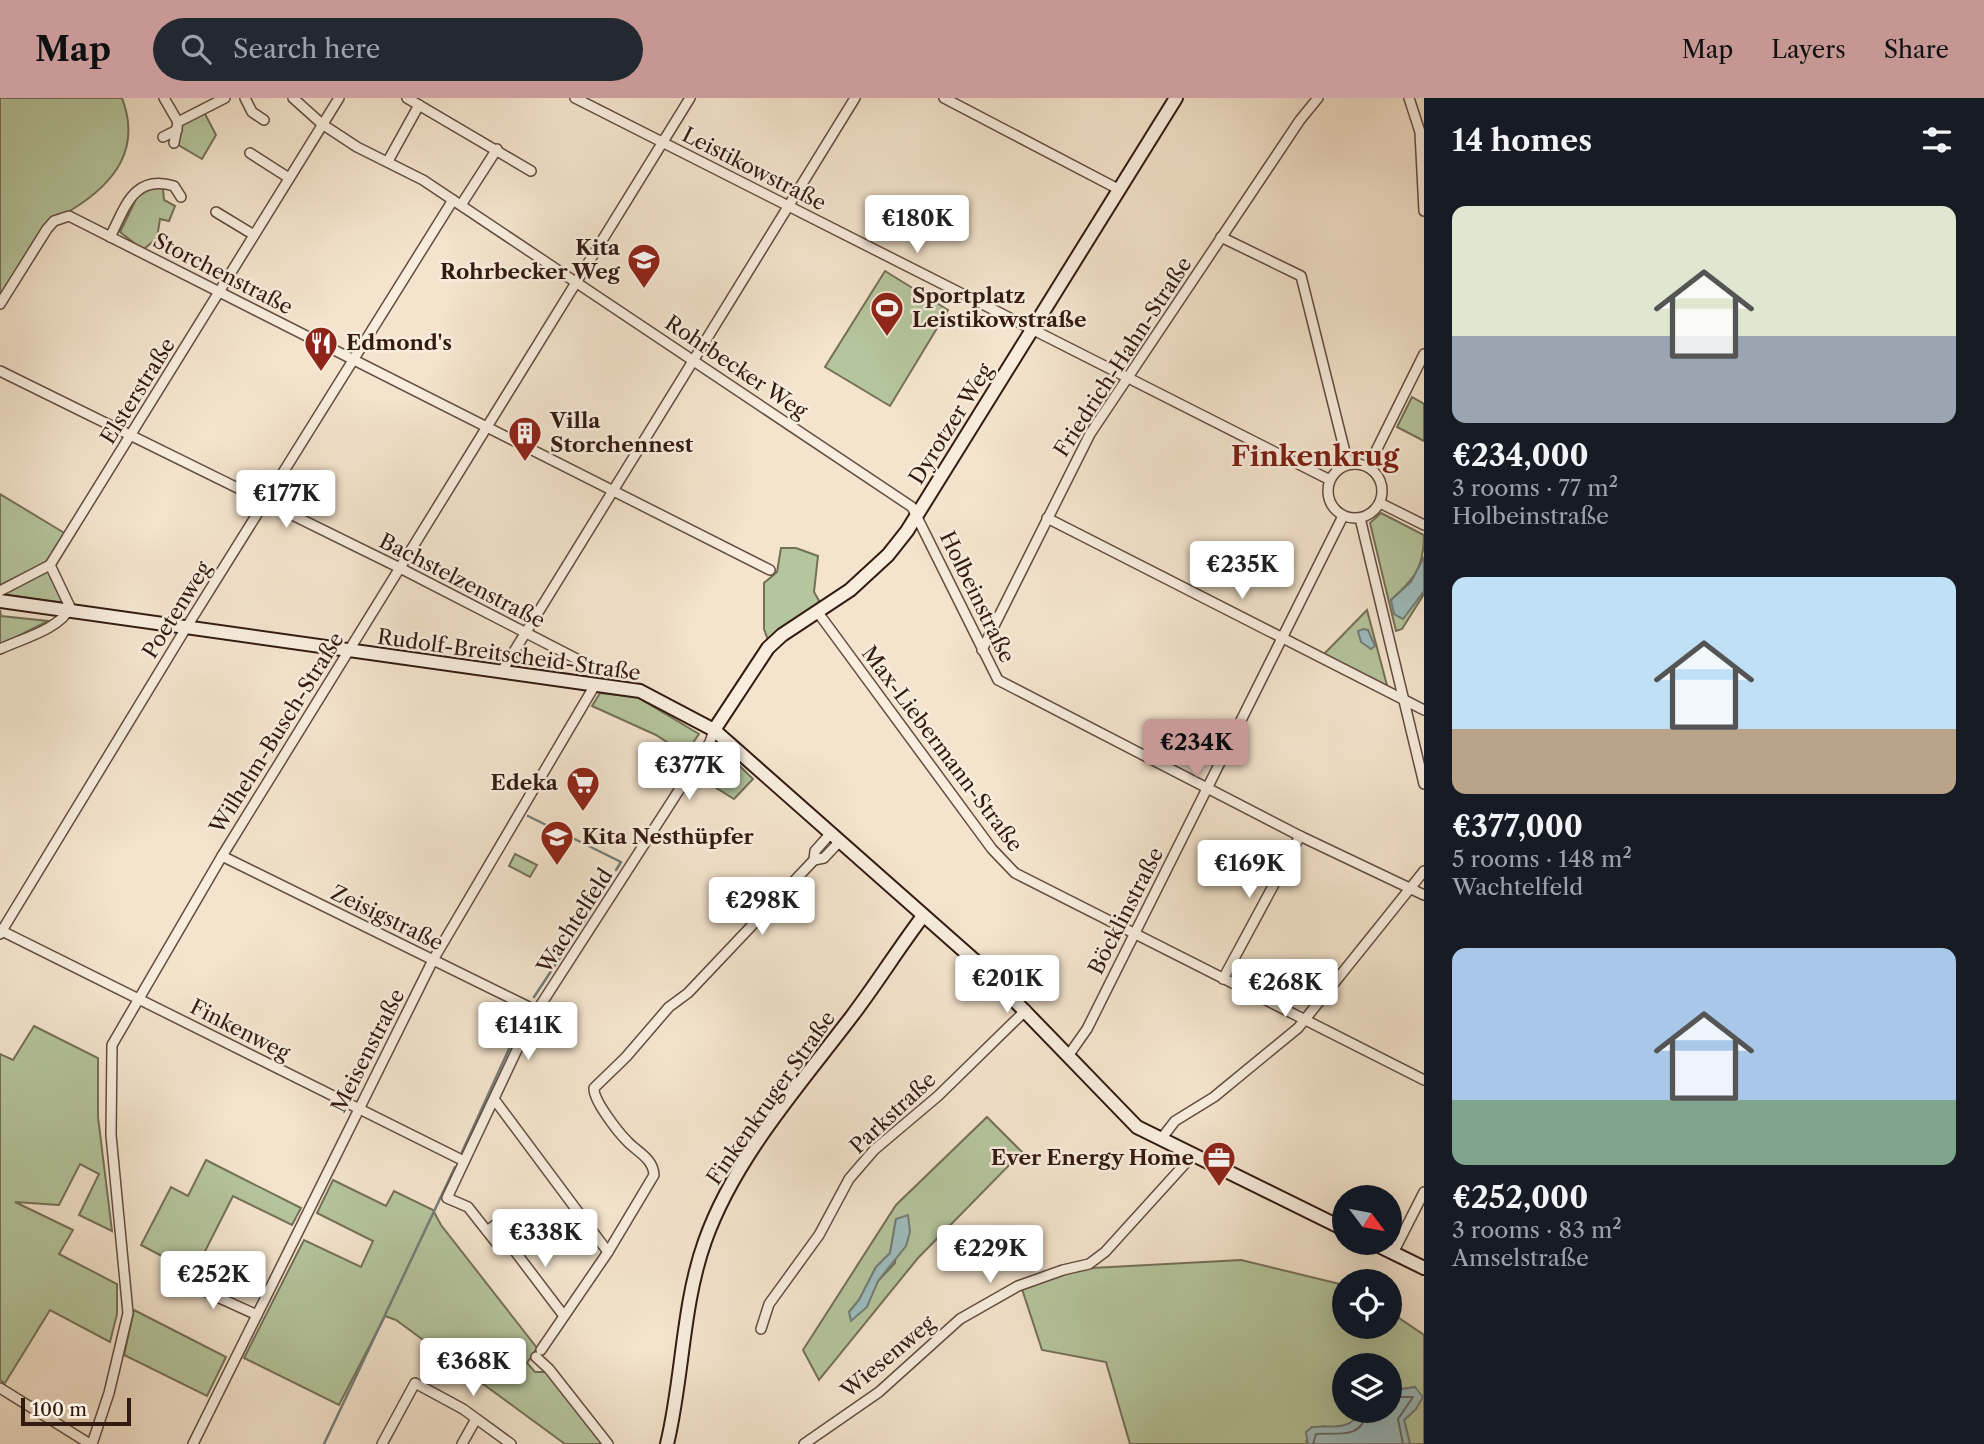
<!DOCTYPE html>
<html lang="en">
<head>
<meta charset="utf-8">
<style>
	:root { --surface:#171b24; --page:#242831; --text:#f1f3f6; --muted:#9ea1a6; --accent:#c59692 }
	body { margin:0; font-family:"Libre Caslon Text",serif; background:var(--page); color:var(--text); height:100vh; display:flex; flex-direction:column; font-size:26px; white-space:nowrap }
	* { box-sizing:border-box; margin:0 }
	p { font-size:23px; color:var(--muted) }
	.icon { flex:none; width:38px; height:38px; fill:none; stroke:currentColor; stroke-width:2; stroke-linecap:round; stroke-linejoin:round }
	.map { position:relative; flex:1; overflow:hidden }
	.sheet { display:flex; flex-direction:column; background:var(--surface); width:560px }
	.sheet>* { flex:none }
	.needle { width:46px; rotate:122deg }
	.tools { position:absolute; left:1332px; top:1087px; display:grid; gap:14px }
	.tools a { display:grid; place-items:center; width:70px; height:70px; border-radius:50%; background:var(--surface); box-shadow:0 7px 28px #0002; font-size:35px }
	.scale { position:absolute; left:21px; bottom:18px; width:110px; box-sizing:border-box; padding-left:7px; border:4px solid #331a11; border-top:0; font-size:19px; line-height:24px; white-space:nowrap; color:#331a11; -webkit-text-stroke:5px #f8edde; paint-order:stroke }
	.price { position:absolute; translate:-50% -60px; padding:0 16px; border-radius:7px; background:#fff; color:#222; font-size:23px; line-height:46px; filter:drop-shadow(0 2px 4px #0008) }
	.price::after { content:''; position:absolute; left:50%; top:42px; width:21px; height:16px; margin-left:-10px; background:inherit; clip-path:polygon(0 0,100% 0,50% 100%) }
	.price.current { background:var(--accent); color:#111 }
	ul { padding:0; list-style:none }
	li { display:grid; align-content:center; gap:14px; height:371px; padding:0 28px }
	li span { display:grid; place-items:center; height:217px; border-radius:14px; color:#555 }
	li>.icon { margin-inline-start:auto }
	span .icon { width:126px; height:126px; fill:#fffc; stroke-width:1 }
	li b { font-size:30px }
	h2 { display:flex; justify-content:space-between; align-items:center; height:84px; padding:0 28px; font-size:30px }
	header { display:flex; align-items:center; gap:42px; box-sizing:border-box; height:98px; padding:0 35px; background:var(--accent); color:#111 }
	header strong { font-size:33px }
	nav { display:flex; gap:38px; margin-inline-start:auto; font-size:24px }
	.search { width:490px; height:63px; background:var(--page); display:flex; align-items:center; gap:18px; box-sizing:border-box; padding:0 24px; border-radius:38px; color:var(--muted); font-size:26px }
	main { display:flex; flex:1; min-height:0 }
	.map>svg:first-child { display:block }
	.green { fill:#b5c59d; stroke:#747057; stroke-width:2; fill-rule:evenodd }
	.water { fill:#9ebdbe; stroke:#737c79; stroke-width:2 }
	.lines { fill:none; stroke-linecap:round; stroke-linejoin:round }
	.shore { stroke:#686c68; stroke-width:2 }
	.stream { stroke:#737c79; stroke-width:2.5 }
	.street-casing { stroke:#634c40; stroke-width:12 }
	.secondary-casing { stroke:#331a11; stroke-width:16 }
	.street { stroke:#f8edde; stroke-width:9 }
	.secondary { stroke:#f8edde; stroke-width:12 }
	.labels { text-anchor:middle; stroke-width:5; stroke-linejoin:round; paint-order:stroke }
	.street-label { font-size:21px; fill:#331a11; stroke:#f8edde }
	.poi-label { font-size:21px; font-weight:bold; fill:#331a11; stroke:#f8edde; text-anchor:start }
	.district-label { font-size:28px; font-weight:bold; fill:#7a1f14; stroke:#f8edde }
</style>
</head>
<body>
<header>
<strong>Map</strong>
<div class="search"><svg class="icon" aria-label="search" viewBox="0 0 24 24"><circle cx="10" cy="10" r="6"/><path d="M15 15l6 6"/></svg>Search here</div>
<nav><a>Map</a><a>Layers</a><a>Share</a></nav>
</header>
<main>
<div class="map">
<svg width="1424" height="1346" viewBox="0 0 1424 1346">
	<rect width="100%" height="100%" fill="#f4e4cd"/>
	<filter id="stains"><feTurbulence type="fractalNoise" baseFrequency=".00286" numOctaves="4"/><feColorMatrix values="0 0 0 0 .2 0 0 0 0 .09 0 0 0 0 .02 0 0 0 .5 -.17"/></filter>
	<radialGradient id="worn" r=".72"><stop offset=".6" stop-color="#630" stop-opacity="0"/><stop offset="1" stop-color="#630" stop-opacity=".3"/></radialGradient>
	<g class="green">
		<path d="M0,0H122C141,50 116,84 73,111C65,116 52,119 46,127C28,148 15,176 0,200Z"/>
		<polygon points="204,14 216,37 202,61 175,45 180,27"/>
		<polygon points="155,85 163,91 164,102 175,108 169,123 160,121 157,140 143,152 120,134 139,95"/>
		<polygon points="885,173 948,212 890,308 825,269"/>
		<polygon points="1412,299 1424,306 1424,343 1397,329"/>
		<polygon points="0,396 66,436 48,465 0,487"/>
		<path d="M1381,415L1424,437C1424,470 1414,481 1391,502L1403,520L1424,493V496L1402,531L1396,533L1370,425Z"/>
		<polygon points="781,450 796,450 818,458 814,494 822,508 768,542 764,531 764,485 777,474"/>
		<polygon points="49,469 65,505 0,496"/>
		<polygon points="0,512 1,518 48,523 0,547"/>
		<polygon points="1367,512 1388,591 1324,556"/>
		<polygon points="600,595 637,599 699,636 685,656 656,637 592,608"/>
		<polygon points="717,646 753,681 734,701 697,678"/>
		<polygon points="515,756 537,767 530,779 509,768"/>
		<polygon points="34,928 98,960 98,1019 112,1133 79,1117 99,1076 80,1066 59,1107 15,1104 73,1132 59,1156 117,1186 117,1216 110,1244 50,1212 5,1285 0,1282 0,956 13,962"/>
		<path d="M987,1019L1022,1054L918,1160L819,1282L803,1252L896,1107ZM896,1121L895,1165L849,1214L859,1202L876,1169L890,1155Z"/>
		<polygon points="206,1062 301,1110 292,1127 233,1098 194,1175 141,1147 171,1089 188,1098"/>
		<polygon points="333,1082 386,1108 394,1093 433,1112 441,1127 537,1250 527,1265 535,1274 548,1274 604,1346 565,1346 396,1222 385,1218 339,1307 244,1260 304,1142 361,1169 373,1143 317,1115"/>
		<path d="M1241,1162L1344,1187V1228H1390V1214L1424,1237V1346H1410L1404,1322L1416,1311L1415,1289L1390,1293V1267H1344V1312L1362,1313C1351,1329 1341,1332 1322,1328L1306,1343L1308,1346H1130L1106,1264L1042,1252L1022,1191L1066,1175L1092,1170Z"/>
		<polygon points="134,1212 226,1259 207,1298 124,1257"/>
	</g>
	<g class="water">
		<polygon points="1424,459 1424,493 1403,521 1394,516 1391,502 1411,484"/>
		<polygon points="1363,531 1368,532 1375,548 1371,551 1361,544 1358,533"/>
		<polygon points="908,1117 910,1134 906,1148 878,1183 867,1209 851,1223 849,1214 859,1202 876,1169 890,1155 896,1121"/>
		<path d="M1415,1289L1423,1299L1416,1311L1404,1322L1410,1346H1308L1306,1334L1312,1329C1335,1327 1347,1334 1362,1313L1390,1312V1293Z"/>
	</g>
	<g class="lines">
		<g class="shore">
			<polyline points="1390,1299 1413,1299 1398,1321 1403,1346"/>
			<path d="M1313,1346L1316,1336C1335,1334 1363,1343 1367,1312"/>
		</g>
		<g class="stream">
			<polyline points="528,718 621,764 616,772"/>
			<polyline points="596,804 610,781"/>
			<polyline points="534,899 590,814"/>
			<polyline points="462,1054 525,916"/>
			<polyline points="324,1346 455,1069"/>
		</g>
		<defs>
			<g id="street">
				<polyline points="164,0 178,24 225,0"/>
				<polyline points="245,0 252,14 264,22"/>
				<polyline points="293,0 322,26 357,49 423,82 912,409 998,582 1300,738 1424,797"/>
				<polyline points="407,0 531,73"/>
				<polyline points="575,0 1330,382"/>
				<polyline points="944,0 1120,92"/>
				<polyline points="1409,0 1420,34 1424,113"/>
				<polyline points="163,39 177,32"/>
				<polyline points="174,45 178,24"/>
				<polyline points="250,55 289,80"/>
				<polyline points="388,63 419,7"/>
				<polyline points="461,107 497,51"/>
				<polyline points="216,114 254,137"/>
				<path d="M110,139C125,110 133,76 174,88L181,99"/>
				<polyline points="1221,139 1301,178 1348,366"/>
				<polyline points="0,206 47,131 54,123 69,118 770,472"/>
				<polyline points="0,273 400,470 606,576"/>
				<circle cx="1355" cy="393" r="27"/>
				<polyline points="1368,369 1424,256"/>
				<polyline points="1380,405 1424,427"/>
				<polyline points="1047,420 1424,612"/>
				<polyline points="1360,420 1424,686"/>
				<polyline points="50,467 339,0"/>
				<polyline points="0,493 50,467"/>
				<polyline points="819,516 992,751 1015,775 1424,982"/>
				<path d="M0,551C21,541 61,531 70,509L50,467"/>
				<polyline points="982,552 1090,336 1300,22 1318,0"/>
				<polyline points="502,573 855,0"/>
				<polyline points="222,758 537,913"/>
				<polyline points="814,762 824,760 840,743"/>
				<polyline points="0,832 464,1063"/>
				<polyline points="0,836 186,530 453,102"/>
				<polyline points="1223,881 1300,738"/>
				<polyline points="1068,958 1087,931 1343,418"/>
				<polyline points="494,1001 608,1154"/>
				<polyline points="1161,1041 1175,1023 1214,999 1298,930 1424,773"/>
				<polyline points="487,1133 495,1127 564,1218"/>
				<polyline points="506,1141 498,1147 468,1109 447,1100 531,922 710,644 714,632"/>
				<polyline points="1393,1155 1424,1094"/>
				<polyline points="182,1183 257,1217"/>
				<polyline points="761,1231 769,1206 819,1137 849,1081 874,1052 938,998 1026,912"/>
				<path d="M541,1252L608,1154L654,1077C653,1060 637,1054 627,1043C618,1034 593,1002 594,990L626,959L669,909L688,895L814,762L815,753L831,735"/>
				<polyline points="536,1259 549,1271 608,1346"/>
				<polyline points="0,1290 90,1346"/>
				<polyline points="92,1346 109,1295 128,1215 111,1037 112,947 222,758 690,0"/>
				<polyline points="193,1346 433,862 595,587"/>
				<polyline points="382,1346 415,1285 463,1311 511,1346"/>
				<polyline points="462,1346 476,1321"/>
				<polyline points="804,1346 879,1294 960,1221 1018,1188 1063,1172 1089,1166 1105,1154 1193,1057"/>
			</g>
			<g id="secondary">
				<polyline points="0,503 640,593 714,632 981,868 1137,1029 1344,1131"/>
				<polyline points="714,632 768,550 782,537 850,492 888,457 907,433 1176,0"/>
				<polyline points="1371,1144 1424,1170"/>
				<path d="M667,1346C683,1280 682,1207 705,1143C735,1059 799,988 852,918C877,885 898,851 923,818"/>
			</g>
		</defs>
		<use href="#street" class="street-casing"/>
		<use href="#secondary" class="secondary-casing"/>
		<use href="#street" class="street"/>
		<use href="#secondary" class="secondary"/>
	</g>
	<defs>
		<symbol id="school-pin" viewBox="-11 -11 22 30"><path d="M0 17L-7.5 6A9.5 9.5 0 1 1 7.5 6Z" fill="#8f2418" stroke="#f8edde"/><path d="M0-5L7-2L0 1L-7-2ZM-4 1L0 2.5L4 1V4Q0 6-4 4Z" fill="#fff"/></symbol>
		<symbol id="stadium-pin" viewBox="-11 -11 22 30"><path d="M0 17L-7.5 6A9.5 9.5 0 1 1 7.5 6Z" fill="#8f2418" stroke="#f8edde"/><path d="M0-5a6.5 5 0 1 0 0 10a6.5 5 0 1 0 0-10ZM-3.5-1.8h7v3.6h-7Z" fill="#fff"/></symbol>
		<symbol id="restaurant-pin" viewBox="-11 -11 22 30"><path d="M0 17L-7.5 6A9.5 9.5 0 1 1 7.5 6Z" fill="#8f2418" stroke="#f8edde"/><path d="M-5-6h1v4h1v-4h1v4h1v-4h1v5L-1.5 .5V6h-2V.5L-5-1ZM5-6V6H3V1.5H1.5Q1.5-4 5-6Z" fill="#fff"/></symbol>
		<symbol id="building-pin" viewBox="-11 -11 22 30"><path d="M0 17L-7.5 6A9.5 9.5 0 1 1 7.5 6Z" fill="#8f2418" stroke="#f8edde"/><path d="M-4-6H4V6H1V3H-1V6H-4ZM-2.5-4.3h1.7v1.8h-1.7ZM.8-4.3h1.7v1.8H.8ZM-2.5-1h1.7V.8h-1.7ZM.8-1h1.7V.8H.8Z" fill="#fff"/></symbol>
		<symbol id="supermarket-pin" viewBox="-11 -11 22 30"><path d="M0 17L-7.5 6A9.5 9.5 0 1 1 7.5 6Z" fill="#8f2418" stroke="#f8edde"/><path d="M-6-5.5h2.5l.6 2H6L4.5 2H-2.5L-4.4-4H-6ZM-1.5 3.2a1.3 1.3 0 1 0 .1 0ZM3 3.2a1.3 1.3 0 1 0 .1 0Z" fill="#fff"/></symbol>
		<symbol id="office-pin" viewBox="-11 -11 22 30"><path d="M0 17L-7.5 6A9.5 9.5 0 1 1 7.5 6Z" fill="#8f2418" stroke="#f8edde"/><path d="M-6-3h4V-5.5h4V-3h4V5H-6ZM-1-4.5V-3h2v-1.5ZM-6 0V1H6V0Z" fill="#fff"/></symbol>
	</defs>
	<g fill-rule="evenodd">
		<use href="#school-pin" x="625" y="143" width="38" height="52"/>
		<use href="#stadium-pin" x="868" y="191" width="38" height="52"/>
		<use href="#restaurant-pin" x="302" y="226" width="38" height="52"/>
		<use href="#building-pin" x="506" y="316" width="38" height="52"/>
		<use href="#supermarket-pin" x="564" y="666" width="38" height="52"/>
		<use href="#school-pin" x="538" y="720" width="38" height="52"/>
		<use href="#office-pin" x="1200" y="1041" width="38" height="52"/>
	</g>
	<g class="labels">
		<g class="street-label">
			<text transform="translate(754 71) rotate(27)" y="7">Leistikowstraße</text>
			<text transform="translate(223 176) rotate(27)" y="7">Storchenstraße</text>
			<text transform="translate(1123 259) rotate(-57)" y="7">Friedrich-Hahn-Straße</text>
			<text transform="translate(736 269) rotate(34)" y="7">Rohrbecker Weg</text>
			<text transform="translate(138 293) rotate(-58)" y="7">Elsterstraße</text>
			<text transform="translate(951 326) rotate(-58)" y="7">Dyrotzer Weg</text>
			<text transform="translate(462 483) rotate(27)" y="7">Bachstelzenstraße</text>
			<text transform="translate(977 499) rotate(64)" y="7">Holbeinstraße</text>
			<text transform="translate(177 512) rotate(-58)" y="7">Poetenweg</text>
			<text transform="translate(509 557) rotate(8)" y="7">Rudolf-Breitscheid-Straße</text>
			<text transform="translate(277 635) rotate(-58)" y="7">Wilhelm-Busch-Straße</text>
			<text transform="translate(942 651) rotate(53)" y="7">Max-Liebermann-Straße</text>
			<text transform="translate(1126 813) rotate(-63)" y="7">Böcklinstraße</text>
			<text transform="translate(387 820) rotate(26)" y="7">Zeisigstraße</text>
			<text transform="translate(575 823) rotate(-57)" y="7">Wachtelfeld</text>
			<text transform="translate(240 932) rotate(27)" y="7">Finkenweg</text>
			<text transform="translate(368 953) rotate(-63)" y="7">Meisenstraße</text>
			<text transform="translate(771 1000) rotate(-55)" y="7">Finkenkruger Straße</text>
			<text transform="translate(893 1015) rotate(-43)" y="7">Parkstraße</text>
			<text transform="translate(888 1259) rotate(-40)" y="7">Wiesenweg</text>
		</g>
		<g class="poi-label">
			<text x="620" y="157" text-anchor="end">Kita<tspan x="620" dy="24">Rohrbecker Weg</tspan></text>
			<text x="912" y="205">Sportplatz<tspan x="912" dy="24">Leistikowstraße</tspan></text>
			<text x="346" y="252">Edmond's</text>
			<text x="550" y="330">Villa<tspan x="550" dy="24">Storchennest</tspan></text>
			<text x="558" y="692" text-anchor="end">Edeka</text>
			<text x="582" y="746">Kita Nesthüpfer</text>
			<text x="1194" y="1067" text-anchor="end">Ever Energy Home</text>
		</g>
		<g class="district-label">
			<text x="1315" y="368">Finkenkrug</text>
		</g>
	</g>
	<rect width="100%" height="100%" filter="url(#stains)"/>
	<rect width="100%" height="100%" fill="url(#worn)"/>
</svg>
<div class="tools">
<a><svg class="needle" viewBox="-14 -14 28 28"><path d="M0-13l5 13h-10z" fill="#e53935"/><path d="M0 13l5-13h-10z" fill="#9ea1a6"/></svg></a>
<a><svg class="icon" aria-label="locate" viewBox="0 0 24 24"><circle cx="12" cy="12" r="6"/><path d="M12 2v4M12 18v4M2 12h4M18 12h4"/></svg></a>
<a><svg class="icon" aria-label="layers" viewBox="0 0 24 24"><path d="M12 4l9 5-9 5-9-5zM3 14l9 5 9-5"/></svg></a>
</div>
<div class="scale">100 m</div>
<b class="price" style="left:917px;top:157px">€180K</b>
<b class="price" style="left:286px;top:432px">€177K</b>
<b class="price" style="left:1242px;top:503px">€235K</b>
<b class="price current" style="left:1196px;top:681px">€234K</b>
<b class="price" style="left:689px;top:704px">€377K</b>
<b class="price" style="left:1249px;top:802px">€169K</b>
<b class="price" style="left:762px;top:839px">€298K</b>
<b class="price" style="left:1007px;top:917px">€201K</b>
<b class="price" style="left:1285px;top:921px">€268K</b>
<b class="price" style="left:528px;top:964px">€141K</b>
<b class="price" style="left:545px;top:1171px">€338K</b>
<b class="price" style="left:990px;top:1187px">€229K</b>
<b class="price" style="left:213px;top:1213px">€252K</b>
<b class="price" style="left:473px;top:1300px">€368K</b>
</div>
<section class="sheet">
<h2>14 homes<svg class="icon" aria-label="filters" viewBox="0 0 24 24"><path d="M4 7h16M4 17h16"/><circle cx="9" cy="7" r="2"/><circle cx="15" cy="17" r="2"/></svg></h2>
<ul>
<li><span style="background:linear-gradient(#dfe7d0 60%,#9aa5b1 0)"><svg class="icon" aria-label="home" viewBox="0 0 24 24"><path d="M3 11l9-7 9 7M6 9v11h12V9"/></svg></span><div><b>€234,000</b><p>3 rooms · 77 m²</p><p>Holbeinstraße</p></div></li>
<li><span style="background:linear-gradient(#bfe0f5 70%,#b9a48a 0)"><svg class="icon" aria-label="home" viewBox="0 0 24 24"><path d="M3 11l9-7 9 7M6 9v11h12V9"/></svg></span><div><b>€377,000</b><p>5 rooms · 148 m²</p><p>Wachtelfeld</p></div></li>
<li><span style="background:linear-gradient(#a9c7e8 70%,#7fa58c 0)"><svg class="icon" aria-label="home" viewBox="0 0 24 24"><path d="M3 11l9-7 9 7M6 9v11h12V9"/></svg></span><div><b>€252,000</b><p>3 rooms · 83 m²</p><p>Amselstraße</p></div></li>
</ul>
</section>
</main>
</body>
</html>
